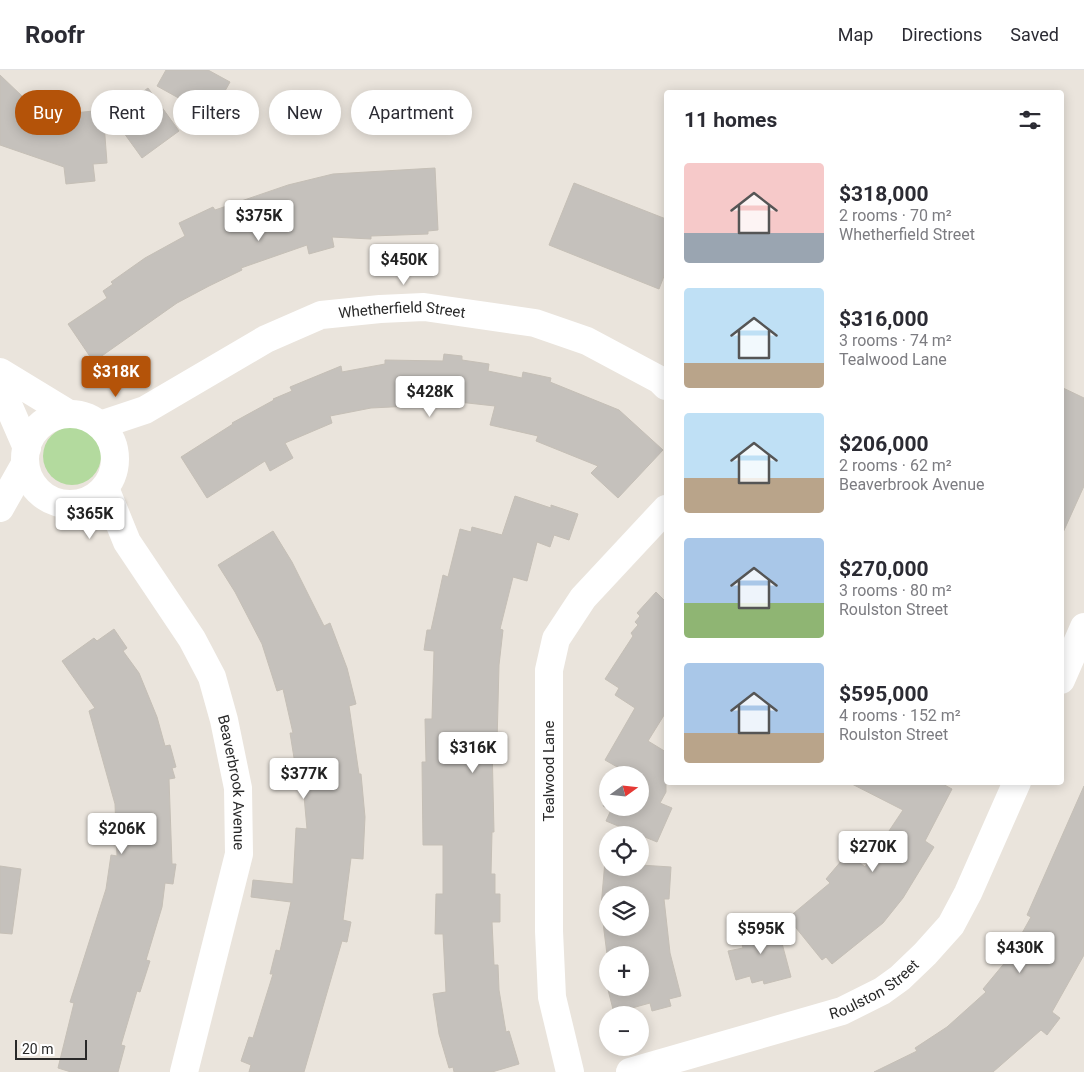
<!DOCTYPE html>
<html lang="en">
<head>
<meta charset="utf-8">
<style>
	:root { --surface:#fff; --page:#f2f2f3; --text:#2b2b33; --muted:#7c7c81; --line:#e1e1e2; --accent:#b45309 }
	body { margin:0; font-family:Roboto,sans-serif; background:var(--page); color:var(--text); height:100vh; display:flex; flex-direction:column; font-size:19px; white-space:nowrap }
	* { box-sizing:border-box; margin:0 }
	p { font-size:16px; color:var(--muted) }
	.icon { flex:none; width:28px; height:28px; fill:none; stroke:currentColor; stroke-width:2; stroke-linecap:round; stroke-linejoin:round }
	.map { position:relative; flex:1; overflow:hidden }
	.side { position:absolute; left:664px; top:20px; width:400px; height:695px; display:flex; flex-direction:column; background:var(--surface); border-radius:5px; box-shadow:0 2px 12px #0003 }
	.side>* { flex:none }
	.banner { position:absolute; left:15px; top:20px; width:475px; height:45px; display:flex; gap:10px }
	.needle { width:32px; rotate:75deg }
	.tools { position:absolute; left:599px; top:696px; display:grid; gap:10px }
	.tools a { display:grid; place-items:center; width:50px; height:50px; border-radius:50%; background:var(--surface); box-shadow:0 2px 12px #0003; font-size:25px }
	.scale { position:absolute; left:15px; bottom:12px; width:72px; box-sizing:border-box; padding-left:5px; border:2px solid #292929; border-top:0; font-size:14px; line-height:18px; white-space:nowrap; color:#292929; -webkit-text-stroke:4px #fff; paint-order:stroke }
	.price { position:absolute; translate:-50% -42px; padding:0 11px; border-radius:5px; background:#fff; color:#222; font-size:16px; line-height:32px; filter:drop-shadow(0 1px 2px #0008) }
	.price::after { content:''; position:absolute; left:50%; top:30px; width:15px; height:11px; margin-left:-8px; background:inherit; clip-path:polygon(0 0,100% 0,50% 100%) }
	.price.current { background:var(--accent); color:#fff }
	ul { padding:0; list-style:none }
	li { display:flex; align-items:center; gap:15px; height:125px; padding:0 20px }
	li span { display:grid; place-items:center; flex:none; width:140px; height:100px; border-radius:5px; color:#555 }
	li>.icon { margin-inline-start:auto }
	span .icon { width:60px; height:60px; fill:#fffc; stroke-width:1 }
	li b { font-size:21px }
	h2 { display:flex; justify-content:space-between; align-items:center; height:60px; padding:0 20px; font-size:21px }
	.chip { padding:0 18px; border-radius:22px; background:var(--surface); box-shadow:0 2px 12px #0003; font-size:18px; line-height:45px }
	.chip.current { background:var(--accent); color:#fff }
	header { display:flex; align-items:center; gap:30px; box-sizing:border-box; height:70px; padding:0 25px; background:var(--surface); border-bottom:1px solid var(--line) }
	header strong { font-size:24px }
	nav { display:flex; gap:28px; margin-inline-start:auto; font-size:18px }
	.map>svg:first-child { display:block }
	.grass { fill:#b3da9e }
	.building { fill:#c5c1bc; stroke:#c5bfb6; fill-rule:evenodd }
	.lines { fill:none; stroke-linecap:round; stroke-linejoin:round }
	.minor { stroke:#fff; stroke-width:28 }
	.labels { text-anchor:middle; stroke-width:4; stroke-linejoin:round; paint-order:stroke }
	.street-label { font-size:15px; fill:#292929; stroke:#fff }
</style>
</head>
<body>
<header>
<strong>Roofr</strong>
<nav><a>Map</a><a>Directions</a><a>Saved</a></nav>
</header>
<div class="map">
<svg width="1084" height="1002" viewBox="0 0 1084 1002">
	<rect width="100%" height="100%" fill="#eae4dc"/>
	<circle class="grass" cx="72" cy="386" r="29"/>
	<g class="building">
		<polygon points="166,0 208,0 230,12 211,46 157,16"/>
		<polygon points="0,5 23,27 74,43 103,40 107,93 93,94 95,111 66,114 64,97 0,75"/>
		<polygon points="148,18 179,61 142,88 111,45"/>
		<polygon points="435,98 438,160 428,161 428,164 371,166 371,169 332,167 334,177 309,184 307,175 241,198 242,200 209,216 177,233 96,290 93,286 91,288 68,254 107,228 103,221 113,214 111,212 145,188 185,166 179,153 213,137 215,140 288,115 333,104"/>
		<polygon points="574,113 666,149 666,201 659,219 549,175"/>
		<polygon points="444,284 462,286 462,290 489,294 488,301 522,308 523,302 551,308 550,312 619,340 663,380 618,428 591,403 598,396 536,371 538,366 490,355 495,336 431,329 431,335 371,338 330,346 332,353 285,373 293,388 270,401 265,391 207,428 181,387 233,354 232,353 274,330 273,329 292,321 290,317 341,296 342,302 385,294 385,290 443,291"/>
		<polygon points="1061,317 1084,328 1084,416 1061,467"/>
		<polygon points="515,426 551,438 551,435 578,444 569,470 554,465 550,477 537,472 527,511 513,507 500,559 503,560 499,595 497,673 492,673 494,762 492,762 491,804 495,804 495,824 500,824 500,852 492,852 494,895 498,895 499,920 506,962 509,961 519,994 492,1002 454,1002 453,997 449,998 439,964 433,924 446,922 443,864 435,864 436,824 443,824 443,775 423,775 422,692 426,692 425,649 432,649 434,581 424,580 427,560 431,560 443,505 448,507 460,459 471,462 472,457 502,465"/>
		<polygon points="273,461 292,492 324,556 330,553 347,598 356,634 349,636 359,704 361,704 365,747 363,789 351,788 343,850 351,852 347,872 342,871 304,1002 249,1002 251,995 241,991 249,967 253,968 273,904 270,904 276,880 280,881 291,832 251,827 253,810 293,814 296,758 307,759 301,693 295,694 290,663 293,663 283,619 277,621 262,574 235,522 218,495"/>
		<polygon points="656,522 666,532 666,642 648,671 666,682 666,722 660,733 672,738 657,772 606,751 611,740 603,736 608,725 608,738 640,738 640,705 616,705 619,698 605,690 635,638 615,625 619,618 605,609 633,566 631,563 638,555 635,552 640,546 637,543"/>
		<polygon points="114,559 127,578 123,581 139,603 157,647 165,676 170,675 176,697 172,698 175,708 169,709 172,794 176,794 173,814 165,813 162,837 146,890 150,891 140,922 137,921 121,975 125,976 118,1002 71,1002 58,998 74,933 70,932 106,819 111,785 117,786 115,734 89,641 95,638 62,591 94,568 97,571"/>
		<polygon points="848,712 939,712 952,719 925,771 934,777 903,828 883,853 832,894 826,887 822,890 788,848 830,813 826,809 848,783 865,797 903,740"/>
		<polygon points="1084,716 1084,885 1052,942 1060,948 1047,965 1041,960 993,1002 874,1002 917,981 915,978 947,957 986,922 983,919 1007,890 1031,847 1027,845"/>
		<path d="M605,791L608,792V798H640V795L671,797L669,829H664L670,883L681,926L669,929L671,936L652,941L650,933L614,943L606,912L608,911V918H640V885H608V892L601,837ZM608,825H640V858H608Z"/>
		<polygon points="0,796 21,799 12,864 0,863"/>
		<polygon points="775,847 791,907 764,914 763,910 752,913 750,906 736,910 728,881 743,878 739,863 759,858 757,852"/>
	</g>
	<g class="lines">
		<g class="minor">
			<polyline points="0,302 69,344"/>
			<polyline points="0,316 27,378"/>
			<circle cx="70" cy="389" r="45"/>
			<path id="s1" d="M100,355L145,340L266,269L321,245L380,239L424,237L535,253L587,271L660,310L666,316"/>
			<path id="s2" d="M105,418L127,472L192,569L212,607L224,650L238,718L239,784L184,1002"/>
			<polyline points="0,438 25,394"/>
			<polyline points="1061,610 1084,557"/>
			<polyline points="570,1002 552,927 549,861 549,600 556,569 583,528 666,439"/>
			<path id="s3" d="M630,1002L842,941L882,921L900,908L925,884L951,855L968,823L1017,712"/>
		</g>
	</g>
	<g class="labels">
		<g class="street-label">
			<text dy="5" stroke="none"><textPath href="#s1" startOffset="329">Whetherfield Street</textPath></text>
			<text transform="translate(549 701) rotate(-90)" y="5">Tealwood Lane</text>
			<text dy="5" stroke="none"><textPath href="#s2" startOffset="326">Beaverbrook Avenue</textPath></text>
			<text dy="5" stroke="none"><textPath href="#s3" startOffset="259">Roulston Street</textPath></text>
		</g>
	</g>
</svg>
<div class="tools">
<a><svg class="needle" viewBox="-14 -14 28 28"><path d="M0-13l5 13h-10z" fill="#e53935"/><path d="M0 13l5-13h-10z" fill="#7c7c81"/></svg></a>
<a><svg class="icon" aria-label="locate" viewBox="0 0 24 24"><circle cx="12" cy="12" r="6"/><path d="M12 2v4M12 18v4M2 12h4M18 12h4"/></svg></a>
<a><svg class="icon" aria-label="layers" viewBox="0 0 24 24"><path d="M12 4l9 5-9 5-9-5zM3 14l9 5 9-5"/></svg></a>
<a>+</a>
<a>−</a>
</div>
<div class="scale">20 m</div>
<b class="price" style="left:259px;top:172px">$375K</b>
<b class="price" style="left:404px;top:216px">$450K</b>
<b class="price current" style="left:116px;top:328px">$318K</b>
<b class="price" style="left:430px;top:348px">$428K</b>
<b class="price" style="left:90px;top:470px">$365K</b>
<b class="price" style="left:473px;top:704px">$316K</b>
<b class="price" style="left:304px;top:730px">$377K</b>
<b class="price" style="left:122px;top:785px">$206K</b>
<b class="price" style="left:873px;top:803px">$270K</b>
<b class="price" style="left:761px;top:885px">$595K</b>
<b class="price" style="left:1020px;top:904px">$430K</b>
<div class="banner">
<a class="chip current">Buy</a>
<a class="chip">Rent</a>
<a class="chip">Filters</a>
<a class="chip">New</a>
<a class="chip">Apartment</a>
</div>
<section class="side">
<h2>11 homes<svg class="icon" aria-label="filters" viewBox="0 0 24 24"><path d="M4 7h16M4 17h16"/><circle cx="9" cy="7" r="2"/><circle cx="15" cy="17" r="2"/></svg></h2>
<ul>
<li><span style="background:linear-gradient(#f6c9c9 70%,#9aa5b1 0)"><svg class="icon" aria-label="home" viewBox="0 0 24 24"><path d="M3 11l9-7 9 7M6 9v11h12V9"/></svg></span><div><b>$318,000</b><p>2 rooms · 70 m²</p><p>Whetherfield Street</p></div></li>
<li><span style="background:linear-gradient(#bfe0f5 75%,#b9a48a 0)"><svg class="icon" aria-label="home" viewBox="0 0 24 24"><path d="M3 11l9-7 9 7M6 9v11h12V9"/></svg></span><div><b>$316,000</b><p>3 rooms · 74 m²</p><p>Tealwood Lane</p></div></li>
<li><span style="background:linear-gradient(#bfe0f5 65%,#b9a48a 0)"><svg class="icon" aria-label="home" viewBox="0 0 24 24"><path d="M3 11l9-7 9 7M6 9v11h12V9"/></svg></span><div><b>$206,000</b><p>2 rooms · 62 m²</p><p>Beaverbrook Avenue</p></div></li>
<li><span style="background:linear-gradient(#a9c7e8 65%,#8fb573 0)"><svg class="icon" aria-label="home" viewBox="0 0 24 24"><path d="M3 11l9-7 9 7M6 9v11h12V9"/></svg></span><div><b>$270,000</b><p>3 rooms · 80 m²</p><p>Roulston Street</p></div></li>
<li><span style="background:linear-gradient(#a9c7e8 70%,#b9a48a 0)"><svg class="icon" aria-label="home" viewBox="0 0 24 24"><path d="M3 11l9-7 9 7M6 9v11h12V9"/></svg></span><div><b>$595,000</b><p>4 rooms · 152 m²</p><p>Roulston Street</p></div></li>
</ul>
</section>
</div>
</body>
</html>
